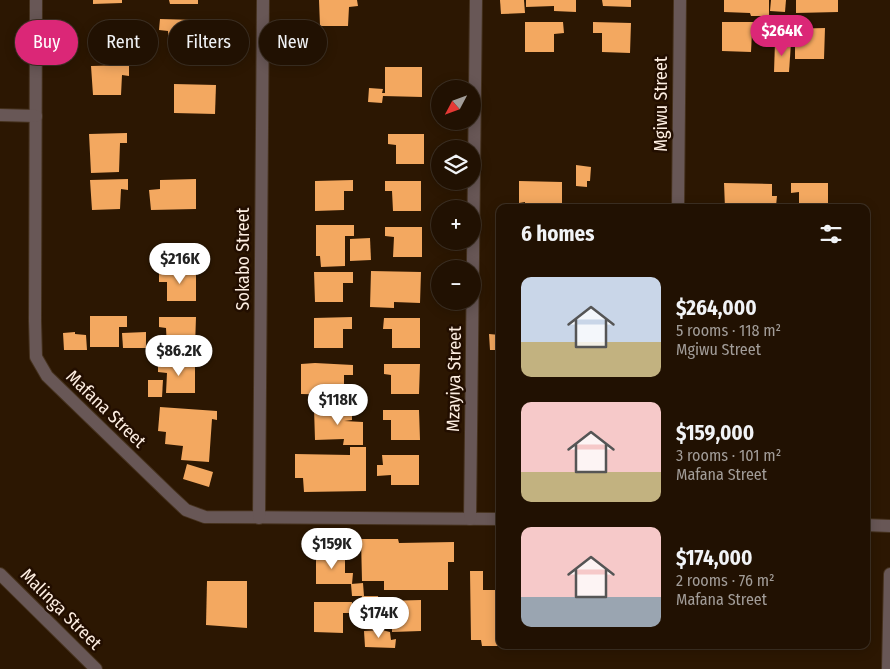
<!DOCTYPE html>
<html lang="en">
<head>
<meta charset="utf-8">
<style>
	:root { --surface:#211102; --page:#291a0c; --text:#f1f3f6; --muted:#a29d99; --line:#3e3124; --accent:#db2777 }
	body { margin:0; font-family:"Fira Sans Condensed",sans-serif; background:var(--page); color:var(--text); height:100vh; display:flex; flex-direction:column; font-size:19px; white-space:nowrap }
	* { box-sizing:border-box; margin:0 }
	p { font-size:16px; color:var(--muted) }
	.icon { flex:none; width:28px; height:28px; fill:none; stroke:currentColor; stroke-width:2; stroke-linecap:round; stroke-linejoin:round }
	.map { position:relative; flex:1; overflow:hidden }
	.sheet { position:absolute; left:496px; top:204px; width:374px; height:445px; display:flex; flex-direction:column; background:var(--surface); border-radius:10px; box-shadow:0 2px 12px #0003,0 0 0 1px var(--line) }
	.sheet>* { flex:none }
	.top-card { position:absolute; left:15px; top:20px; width:406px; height:45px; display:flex; gap:10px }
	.needle { width:32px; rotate:229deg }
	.tools { position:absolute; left:431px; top:80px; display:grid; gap:10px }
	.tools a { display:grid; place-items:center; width:50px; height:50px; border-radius:50%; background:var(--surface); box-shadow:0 2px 12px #0003,0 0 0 1px var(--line); font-size:25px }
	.price { position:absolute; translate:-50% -42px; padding:0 11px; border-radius:18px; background:#fff; color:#222; font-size:16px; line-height:32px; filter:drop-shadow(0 1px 2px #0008) }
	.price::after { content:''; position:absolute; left:50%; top:30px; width:15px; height:11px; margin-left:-8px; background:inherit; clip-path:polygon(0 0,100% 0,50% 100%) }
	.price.selected { background:var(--accent); color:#fff }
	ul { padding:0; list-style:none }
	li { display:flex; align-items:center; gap:15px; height:125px; padding:0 25px }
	li span { display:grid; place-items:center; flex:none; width:140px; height:100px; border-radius:10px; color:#555 }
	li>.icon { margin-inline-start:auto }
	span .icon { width:60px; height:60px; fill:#fffc; stroke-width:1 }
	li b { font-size:21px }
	h2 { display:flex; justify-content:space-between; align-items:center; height:60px; padding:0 25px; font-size:21px }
	.chip { padding:0 18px; border-radius:22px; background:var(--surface); box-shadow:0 2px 12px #0003,0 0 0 1px var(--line); font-size:18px; line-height:45px }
	.chip.selected { background:var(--accent); color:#fff }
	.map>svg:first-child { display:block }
	.building { fill:#f3a860 }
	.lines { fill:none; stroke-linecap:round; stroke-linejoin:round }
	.minor-casing { stroke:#45311d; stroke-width:14 }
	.tertiary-casing { stroke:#45311d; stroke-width:14 }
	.minor { stroke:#685756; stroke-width:12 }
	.tertiary { stroke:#685756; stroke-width:12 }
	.labels { text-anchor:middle; stroke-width:5; stroke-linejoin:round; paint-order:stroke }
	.street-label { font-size:18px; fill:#fdeee1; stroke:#220e00 }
</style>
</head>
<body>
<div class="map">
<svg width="890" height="669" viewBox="0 0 890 669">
	<rect width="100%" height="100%" fill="#2c1702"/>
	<g class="building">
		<polygon points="93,0 122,0 122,3 93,4"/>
		<polygon points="169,0 198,0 198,4 170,4"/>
		<polygon points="319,0 357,0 358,6 349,7 348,26 320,26"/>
		<polygon points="500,0 524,0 525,13 501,14"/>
		<polygon points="526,0 576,0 576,12 554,11 554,6 526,7"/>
		<polygon points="602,0 631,0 631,7 603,6"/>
		<polygon points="724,0 769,0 769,16 751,16 750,13 724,12"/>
		<polygon points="771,0 786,0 785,12 770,11"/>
		<polygon points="796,0 838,0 838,12 796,13"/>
		<polygon points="160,19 197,20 196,49 169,49 168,31 159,30"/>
		<polygon points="525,22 563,22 564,33 554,34 554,52 525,52"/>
		<polygon points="593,22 631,23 630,53 602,52 602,33 593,33"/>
		<polygon points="722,22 760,22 760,32 752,32 751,52 722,51"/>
		<polygon points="825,28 824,59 795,59 795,39 787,39 787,29"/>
		<polygon points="775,42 791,43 789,72 774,72"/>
		<polygon points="129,65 129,76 122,75 121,95 93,95 91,66"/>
		<polygon points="385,67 422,67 422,97 383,96 382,103 368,102 369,88 383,89 382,93 385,93"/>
		<polygon points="174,84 216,85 215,114 174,113"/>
		<polygon points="127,133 127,143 120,143 119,172 91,173 89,134"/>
		<polygon points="388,134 424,134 424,164 396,164 396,145 388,144"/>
		<polygon points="576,165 591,167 590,181 587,181 587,187 576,186"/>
		<polygon points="128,179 128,190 121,189 120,209 92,210 90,180"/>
		<polygon points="196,179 196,209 151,210 149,190 160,189 160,180"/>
		<polygon points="353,180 353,191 344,191 344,210 315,211 315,181"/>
		<polygon points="385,181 421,181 421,211 393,211 392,191 385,191"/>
		<polygon points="519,181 562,182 562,208 525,208 525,202 519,203"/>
		<polygon points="724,183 772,184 772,196 777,196 776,206 725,208"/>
		<polygon points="791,183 828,183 828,208 799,208 799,192 791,193"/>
		<polygon points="316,225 354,225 354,236 345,236 345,266 321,267 320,256 316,256"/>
		<polygon points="385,227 422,227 422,257 393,257 394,237 385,236"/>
		<polygon points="370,238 371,260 350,261 350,239"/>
		<polygon points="159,271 196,271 196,301 167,301 167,282 159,282"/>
		<polygon points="371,271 421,272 420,303 394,302 394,308 370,307"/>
		<polygon points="314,272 353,272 353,283 343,283 343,302 315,302"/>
		<polygon points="90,316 127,316 127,327 119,327 119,347 90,347"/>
		<polygon points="159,317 196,317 195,347 167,347 166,328 159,327"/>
		<polygon points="352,317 352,329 343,329 343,348 314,348 314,318"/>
		<polygon points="384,318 420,318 420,348 392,348 392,329 383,329"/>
		<polygon points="75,332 75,334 86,335 87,350 64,350 63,333"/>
		<polygon points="146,332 146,348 123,348 122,333"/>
		<polygon points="489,334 500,335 500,350 490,350"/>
		<polygon points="158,363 195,363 195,393 166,393 167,373 158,372"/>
		<polygon points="315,363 353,365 353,375 344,375 344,395 301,394 301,364"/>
		<polygon points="384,364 420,364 419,394 391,394 391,375 384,374"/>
		<polygon points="148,380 163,380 162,397 148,397"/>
		<polygon points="160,407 217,411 217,420 212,419 209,462 181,460 183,446 165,444 166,432 158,431"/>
		<polygon points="314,408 352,409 352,420 344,421 363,422 363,445 343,445 344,439 315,440"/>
		<polygon points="383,410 419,410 420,440 391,440 391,420 383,420"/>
		<polygon points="350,447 366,447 366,491 304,492 303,478 295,478 295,454 350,455"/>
		<polygon points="382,455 419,455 419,485 391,485 391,475 377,476 377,465 383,465"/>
		<polygon points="187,464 213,472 209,487 183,479"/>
		<polygon points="361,539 398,539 399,543 454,542 454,562 448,562 448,590 384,590 384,581 362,581"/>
		<polygon points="316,554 345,554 345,573 353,573 352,584 316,584"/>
		<polygon points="470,571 483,571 483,590 500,590 500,646 482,646 481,640 471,640"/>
		<polygon points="207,581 247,581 247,628 206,625"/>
		<polygon points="363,583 364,596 378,596 381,630 364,629 362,609 367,610 367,603 361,602 362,596 352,596 351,584"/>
		<polygon points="421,600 421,631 392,632 392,612 383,612 383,601"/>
		<polygon points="314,602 352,602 352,613 343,613 343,633 314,632"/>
		<polygon points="382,630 390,632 391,640 396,639 395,648 365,647 364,631"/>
	</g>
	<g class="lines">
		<defs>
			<g id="minor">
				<polyline points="36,0 35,321 36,357 47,376 170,495 186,510 205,517 500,519"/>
				<polyline points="0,115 36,116"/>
				<polyline points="678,208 680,0"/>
				<polyline points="259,518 263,0"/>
				<polyline points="470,519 476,0"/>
				<polyline points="866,525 890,526"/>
				<polyline points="888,669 890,574"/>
			</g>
			<polyline id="tertiary" points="0,574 96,669"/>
		</defs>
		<use href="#minor" class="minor-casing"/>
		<use href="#tertiary" class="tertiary-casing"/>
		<use href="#minor" class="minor"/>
		<use href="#tertiary" class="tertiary"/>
	</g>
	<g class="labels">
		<g class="street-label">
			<text transform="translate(661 104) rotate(-90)" y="6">Mgiwu Street</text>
			<text transform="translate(243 259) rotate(-90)" y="6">Sokabo Street</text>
			<text transform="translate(454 379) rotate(-89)" y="6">Mzayiya Street</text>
			<text transform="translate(106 409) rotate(44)" y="6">Mafana Street</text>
			<text transform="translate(61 609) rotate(45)" y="6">Malinga Street</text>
		</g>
	</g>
</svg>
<div class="tools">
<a><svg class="needle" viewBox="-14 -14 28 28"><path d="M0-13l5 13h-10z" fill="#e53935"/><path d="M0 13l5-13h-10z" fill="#a29d99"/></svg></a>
<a><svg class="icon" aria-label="layers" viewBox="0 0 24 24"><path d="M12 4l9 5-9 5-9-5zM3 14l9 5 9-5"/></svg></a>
<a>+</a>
<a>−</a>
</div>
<b class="price selected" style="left:782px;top:57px">$264K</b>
<b class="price" style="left:180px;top:285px">$216K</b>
<b class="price" style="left:179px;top:377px">$86.2K</b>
<b class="price" style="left:338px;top:426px">$118K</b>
<b class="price" style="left:332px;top:570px">$159K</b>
<b class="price" style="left:379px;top:639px">$174K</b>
<div class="top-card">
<a class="chip selected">Buy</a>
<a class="chip">Rent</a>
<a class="chip">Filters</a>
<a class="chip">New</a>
</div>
<section class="sheet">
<h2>6 homes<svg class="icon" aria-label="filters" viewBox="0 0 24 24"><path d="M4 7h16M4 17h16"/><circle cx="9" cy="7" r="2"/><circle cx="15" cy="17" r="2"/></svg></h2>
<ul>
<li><span style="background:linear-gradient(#c9d6e8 65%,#c2b280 0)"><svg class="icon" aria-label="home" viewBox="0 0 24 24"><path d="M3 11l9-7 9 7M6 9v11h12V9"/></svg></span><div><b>$264,000</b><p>5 rooms · 118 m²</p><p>Mgiwu Street</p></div></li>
<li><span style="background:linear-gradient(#f6c9c9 70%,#c2b280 0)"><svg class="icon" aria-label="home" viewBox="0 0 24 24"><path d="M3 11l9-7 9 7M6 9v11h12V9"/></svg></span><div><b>$159,000</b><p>3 rooms · 101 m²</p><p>Mafana Street</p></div></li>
<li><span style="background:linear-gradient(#f6c9c9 70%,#9aa5b1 0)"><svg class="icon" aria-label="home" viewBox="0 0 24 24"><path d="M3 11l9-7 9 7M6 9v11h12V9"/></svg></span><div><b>$174,000</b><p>2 rooms · 76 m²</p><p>Mafana Street</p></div></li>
</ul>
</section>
</div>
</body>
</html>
